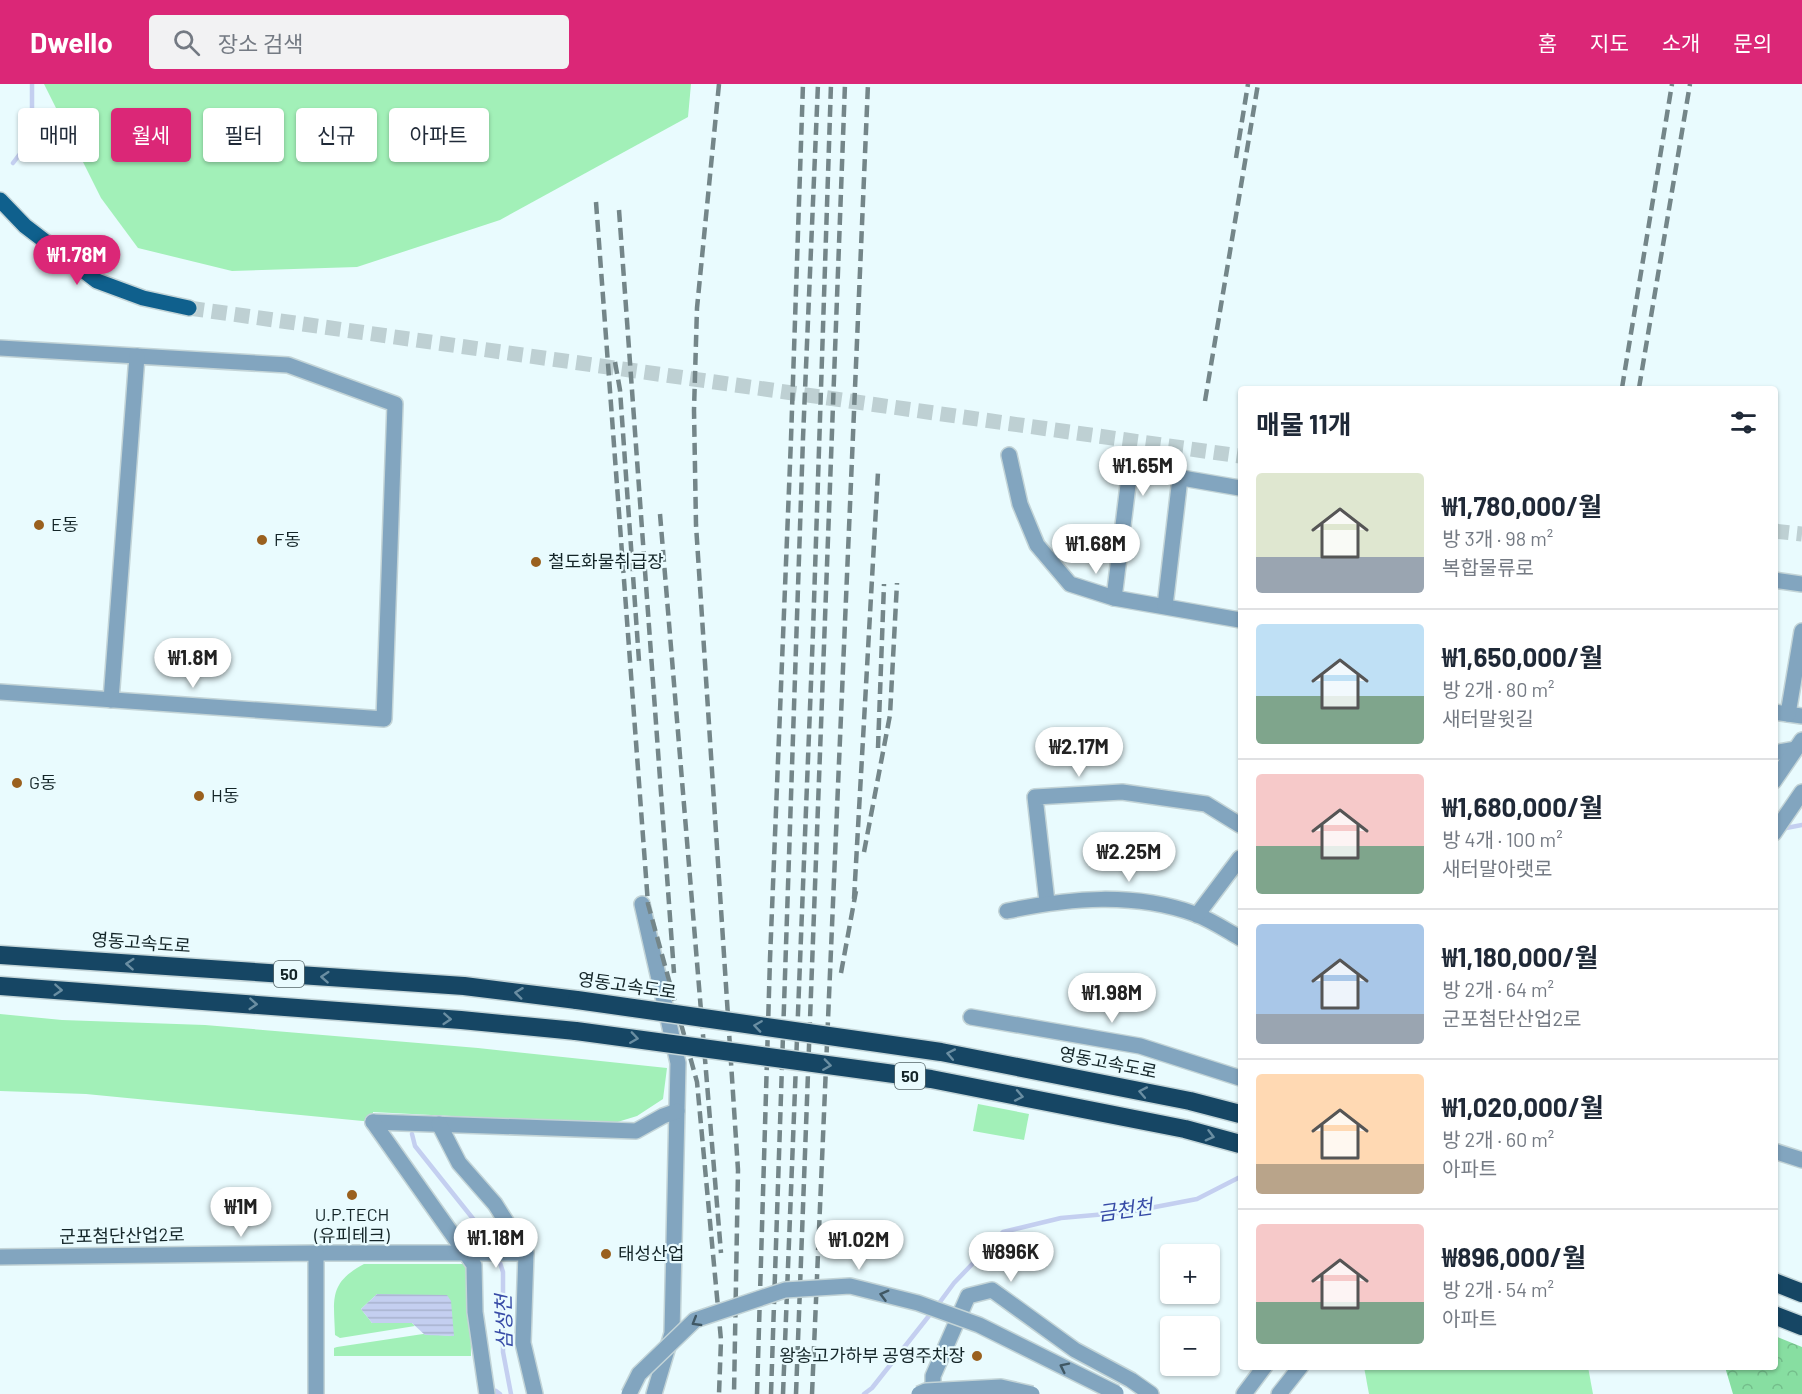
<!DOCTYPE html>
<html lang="ko">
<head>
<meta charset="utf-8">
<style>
	:root { --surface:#fff; --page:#f2f2f3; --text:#1f2937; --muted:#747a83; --line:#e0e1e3; --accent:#db2777 }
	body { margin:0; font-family:Barlow,"Noto Sans KR",sans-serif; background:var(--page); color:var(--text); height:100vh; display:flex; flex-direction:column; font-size:22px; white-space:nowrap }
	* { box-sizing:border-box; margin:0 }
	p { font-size:20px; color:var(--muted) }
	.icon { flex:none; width:33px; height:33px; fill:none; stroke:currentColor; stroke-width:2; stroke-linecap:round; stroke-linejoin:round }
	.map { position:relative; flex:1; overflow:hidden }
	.details { position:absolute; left:1238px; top:302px; width:540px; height:984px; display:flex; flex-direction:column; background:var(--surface); border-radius:6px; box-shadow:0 2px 4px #0004 }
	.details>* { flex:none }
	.banner { position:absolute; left:18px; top:24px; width:570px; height:54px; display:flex; gap:12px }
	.buttons { position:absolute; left:1160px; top:1160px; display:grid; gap:12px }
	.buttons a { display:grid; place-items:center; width:60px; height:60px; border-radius:6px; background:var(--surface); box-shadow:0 2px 4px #0004; font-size:30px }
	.price { position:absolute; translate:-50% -51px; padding:0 14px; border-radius:21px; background:#fff; color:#222; font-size:20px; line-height:39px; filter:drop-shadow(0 2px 3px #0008) }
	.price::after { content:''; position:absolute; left:50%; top:36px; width:18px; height:14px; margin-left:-9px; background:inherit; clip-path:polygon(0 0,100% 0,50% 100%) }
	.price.current { background:var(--accent); color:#fff }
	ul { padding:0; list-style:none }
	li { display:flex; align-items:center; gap:18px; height:150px; padding:0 18px }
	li+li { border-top:2px solid var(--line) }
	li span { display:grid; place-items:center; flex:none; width:168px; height:120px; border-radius:6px; color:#555 }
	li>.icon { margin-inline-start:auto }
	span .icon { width:72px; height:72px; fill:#fffc; stroke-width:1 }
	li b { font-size:26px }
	h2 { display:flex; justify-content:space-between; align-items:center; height:72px; padding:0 18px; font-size:26px }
	.chip { padding:0 21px; border-radius:6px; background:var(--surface); box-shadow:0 2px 4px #0004; font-size:21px; line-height:54px }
	.chip.current { background:var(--accent); color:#fff }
	header { display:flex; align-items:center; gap:36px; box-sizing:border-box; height:84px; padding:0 30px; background:var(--accent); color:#fff }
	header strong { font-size:28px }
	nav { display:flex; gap:33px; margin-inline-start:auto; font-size:21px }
	.search { width:420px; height:54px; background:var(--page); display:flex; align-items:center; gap:15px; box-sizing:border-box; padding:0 21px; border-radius:6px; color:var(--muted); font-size:22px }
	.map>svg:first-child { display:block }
	.grass { fill:#a2f0b8 }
	.forest { fill:url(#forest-crowns) }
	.water { fill:url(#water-rules) }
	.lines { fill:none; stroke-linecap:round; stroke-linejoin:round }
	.stream { stroke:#c4cff0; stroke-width:4.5 }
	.minor-tunnel { stroke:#bed0d3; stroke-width:15; stroke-dasharray:15 8; stroke-linecap:butt }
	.minor-casing { stroke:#c3d4d7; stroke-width:18 }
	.major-casing { stroke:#c3d4d7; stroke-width:18 }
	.highway-casing { stroke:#c3d4d7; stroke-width:21 }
	.minor { stroke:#82a5bf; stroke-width:15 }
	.major { stroke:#0f608d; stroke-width:15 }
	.highway { stroke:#164664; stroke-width:18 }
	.rail { stroke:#748689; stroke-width:4.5; stroke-dasharray:12 6; stroke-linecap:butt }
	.minor-bridge-casing { stroke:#c3d4d7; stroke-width:18; stroke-linecap:butt }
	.highway-bridge-casing { stroke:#c3d4d7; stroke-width:21; stroke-linecap:butt }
	.minor-bridge { stroke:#82a5bf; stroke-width:15 }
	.highway-bridge { stroke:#164664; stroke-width:18 }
	.oneway { stroke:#6a8ea2 }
	.oneway2 { stroke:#405864 }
	.poi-dot { fill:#9a601e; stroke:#e9fbfe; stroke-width:2 }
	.labels { text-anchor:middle; stroke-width:4.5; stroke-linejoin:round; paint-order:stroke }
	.shield { fill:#e9fbfe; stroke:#546568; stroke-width:1.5 }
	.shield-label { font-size:16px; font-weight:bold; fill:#142528 }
	.poi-label { font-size:18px; fill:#142528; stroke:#e9fbfe; text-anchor:start }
	.street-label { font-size:18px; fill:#142528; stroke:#e9fbfe }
	.water-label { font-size:20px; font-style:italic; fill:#364aa6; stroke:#e9fbfe }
</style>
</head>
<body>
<header>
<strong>Dwello</strong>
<div class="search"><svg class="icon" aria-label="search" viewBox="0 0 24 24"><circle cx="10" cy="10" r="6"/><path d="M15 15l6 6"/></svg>장소 검색</div>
<nav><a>홈</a><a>지도</a><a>소개</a><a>문의</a></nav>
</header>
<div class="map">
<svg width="1802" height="1310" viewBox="0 0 1802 1310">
	<defs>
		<pattern id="forest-crowns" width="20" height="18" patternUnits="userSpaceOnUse" patternTransform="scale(1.5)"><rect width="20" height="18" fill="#87dea1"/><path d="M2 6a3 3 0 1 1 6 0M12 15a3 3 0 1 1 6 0" fill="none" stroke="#74be8b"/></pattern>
		<pattern id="water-rules" width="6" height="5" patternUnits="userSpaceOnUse" patternTransform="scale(1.5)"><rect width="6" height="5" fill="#c4cff0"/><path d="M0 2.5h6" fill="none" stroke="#a8b2ce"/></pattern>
	</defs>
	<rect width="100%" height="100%" fill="#e9fbfe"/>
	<g class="grass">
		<polygon points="44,0 691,0 688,33 500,136 357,183 232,187 138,164 101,114"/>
		<polygon points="0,930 62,936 205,941 478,964 667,984 663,1015 637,1032 611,1040 373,1028 373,1038 86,1010 0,1007"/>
		<polygon points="978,1020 1029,1030 1024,1056 973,1047"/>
		<path d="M364,1180H467L470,1185L471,1272H334V1264L337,1263L423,1250L453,1252L377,1210L361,1225L372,1239H412L415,1242L340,1254L335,1251C334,1216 328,1199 364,1180Z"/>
		<polygon points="1364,1283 1588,1283 1593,1310 1369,1310"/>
	</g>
	<polygon class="forest" points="1775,1252 1802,1263 1802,1310 1733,1310 1725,1283 1774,1282"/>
	<polygon class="water" points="377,1210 447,1211 451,1217 454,1252 425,1251 412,1239 372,1239 361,1225"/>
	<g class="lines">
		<g class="stream">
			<polyline points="13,79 32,54 32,0"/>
			<polyline points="1781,745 1802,741"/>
			<polyline points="412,1050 415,1062 494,1161 503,1188 503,1268 511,1310"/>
			<polyline points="937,1222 954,1199 1003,1148 1061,1134 1129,1128 1197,1115 1240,1093"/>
			<polyline points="496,1307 500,1310"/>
			<polyline points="864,1310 872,1304 932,1228"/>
		</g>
		<g class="minor-tunnel">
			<polyline points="189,224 1240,372"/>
			<polyline points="1774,447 1802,450"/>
		</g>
		<defs>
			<g id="minor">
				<polyline points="0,264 288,281 395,320 384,635 0,608"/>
				<polyline points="1009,371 1020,420 1037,461 1070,500 1114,514 1240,536"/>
				<polyline points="1774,496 1802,500"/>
				<polyline points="1114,514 1130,385 1240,404"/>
				<polyline points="1165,522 1180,394"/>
				<polyline points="111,616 137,272"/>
				<polyline points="1774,628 1802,632"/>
				<polyline points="1788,630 1802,547"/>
				<polyline points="1774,669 1795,665"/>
				<polyline points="1774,697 1802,656"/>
				<polyline points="1774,749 1802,708"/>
				<polyline points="1047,818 1035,713 1122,708 1206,720 1240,741"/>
				<polyline points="642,820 678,979 672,1249 654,1310"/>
				<path d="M1007,827C1070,814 1133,808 1195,830C1211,836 1226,846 1240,854"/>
				<polyline points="1197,831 1240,774"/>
				<polyline points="971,933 1140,962 1240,994"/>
				<polyline points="373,1038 636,1047 663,1032 677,1027"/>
				<polyline points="373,1038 474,1181 475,1228 487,1310"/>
				<polyline points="439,1040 459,1079 495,1120 526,1169 523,1259 535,1310"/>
				<polyline points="1774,1067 1802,1076"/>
				<polyline points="316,1169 526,1169"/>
				<polyline points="0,1173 316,1169 316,1310"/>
				<polyline points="933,1310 933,1292 968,1212 992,1206 1075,1266 1131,1296 1151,1310"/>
				<polyline points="1244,1310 1265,1282"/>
				<polyline points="1279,1310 1301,1282"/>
			</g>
			<polyline id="major" points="0,116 25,142 97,197 143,214 189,224"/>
			<g id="highway">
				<polyline points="0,871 464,902 577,916"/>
				<polyline points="0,902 461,936 576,947"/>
				<polyline points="1774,1198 1802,1209"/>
				<polyline points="1774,1231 1802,1242"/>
			</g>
		</defs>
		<use href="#minor" class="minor-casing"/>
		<use href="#major" class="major-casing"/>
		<use href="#highway" class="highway-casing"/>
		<use href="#minor" class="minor"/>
		<use href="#major" class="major"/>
		<use href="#highway" class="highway"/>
		<g class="rail">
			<polyline points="719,0 697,224 694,326 696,441 738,1086 734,1310"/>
			<polyline points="1236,74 1248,0"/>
			<polyline points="596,118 648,820 697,998 721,1256 719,1310"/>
			<polyline points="619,126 674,889"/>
			<polyline points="615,278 620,306 639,577"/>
			<polyline points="1622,304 1672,0"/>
			<polyline points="1639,304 1690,0"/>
			<polyline points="1205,317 1258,0"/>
			<polyline points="660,430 721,1169"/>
			<polyline points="878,664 884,500"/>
			<polyline points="864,768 890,631 897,499"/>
			<polyline points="854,815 878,388"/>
			<polyline points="841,889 856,807"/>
			<polyline points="757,1310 770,875 791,355 803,0"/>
			<polyline points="771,1310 803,354 818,0"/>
			<polyline points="783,1310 813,548 831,0"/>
			<polyline points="796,1310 845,0"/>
			<polyline points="812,1310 868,0"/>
		</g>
		<defs>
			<g id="minor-bridge">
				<polyline points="629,1310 639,1290 695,1236 785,1206 850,1202 918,1219 979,1241 1116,1309"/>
				<polyline points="919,1310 926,1307 1001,1303 1032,1310"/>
			</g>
			<g id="highway-bridge">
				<polyline points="577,916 941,968 1190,1017 1240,1030"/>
				<polyline points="576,947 931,995 1185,1045 1240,1060"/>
			</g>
		</defs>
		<use href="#minor-bridge" class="minor-bridge-casing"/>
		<use href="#highway-bridge" class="highway-bridge-casing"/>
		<use href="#minor-bridge" class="minor-bridge"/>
		<use href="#highway-bridge" class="highway-bridge"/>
	</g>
	<defs><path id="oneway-chevron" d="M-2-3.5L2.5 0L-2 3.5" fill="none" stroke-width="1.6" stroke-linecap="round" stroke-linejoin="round" transform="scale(1.5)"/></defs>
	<g class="oneway">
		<use href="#oneway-chevron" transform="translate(130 880) rotate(-176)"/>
		<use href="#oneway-chevron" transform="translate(325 893) rotate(-176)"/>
		<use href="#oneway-chevron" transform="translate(58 906) rotate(4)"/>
		<use href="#oneway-chevron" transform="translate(519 909) rotate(-173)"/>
		<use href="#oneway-chevron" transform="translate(253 920) rotate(4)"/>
		<use href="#oneway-chevron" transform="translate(447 935) rotate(4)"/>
		<use href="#oneway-chevron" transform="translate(758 942) rotate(-172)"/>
		<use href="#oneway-chevron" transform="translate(634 954) rotate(8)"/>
		<use href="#oneway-chevron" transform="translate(951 970) rotate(-169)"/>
		<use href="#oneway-chevron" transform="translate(827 981) rotate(8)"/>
		<use href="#oneway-chevron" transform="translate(1143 1008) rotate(-169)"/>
		<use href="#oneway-chevron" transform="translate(1019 1012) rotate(11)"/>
		<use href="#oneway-chevron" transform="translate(1210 1052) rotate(15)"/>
	</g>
	<g class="oneway2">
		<use href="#oneway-chevron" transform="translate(884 1211) rotate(-165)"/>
		<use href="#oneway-chevron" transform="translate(696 1238) rotate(149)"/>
		<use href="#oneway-chevron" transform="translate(1064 1283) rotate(-154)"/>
	</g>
	<g class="poi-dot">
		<circle cx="39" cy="441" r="6"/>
		<circle cx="262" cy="456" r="6"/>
		<circle cx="536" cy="478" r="6"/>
		<circle cx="17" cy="699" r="6"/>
		<circle cx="199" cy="712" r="6"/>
		<circle cx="352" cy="1111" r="6"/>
		<circle cx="606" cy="1170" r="6"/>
		<circle cx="977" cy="1272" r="6"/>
	</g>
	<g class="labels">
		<g class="shield">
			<rect x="274" y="877" width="30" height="26" rx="4.5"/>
			<rect x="895" y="979" width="30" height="26" rx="4.5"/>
		</g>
		<g class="shield-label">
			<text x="289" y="896">50</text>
			<text x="910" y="998">50</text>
		</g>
		<g class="poi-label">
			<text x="51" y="447">E동</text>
			<text x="274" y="462">F동</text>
			<text x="548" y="484">철도화물취급장</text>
			<text x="29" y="705">G동</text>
			<text x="211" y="718">H동</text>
			<text x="352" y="1137" text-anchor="middle">U.P.TECH<tspan x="352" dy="21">(유피테크)</tspan></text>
			<text x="618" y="1176">태성산업</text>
			<text x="965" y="1278" text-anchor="end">왕송고가하부 공영주차장</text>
		</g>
		<g class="street-label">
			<text transform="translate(141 859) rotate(4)" y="6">영동고속도로</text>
			<text transform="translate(627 902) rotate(8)" y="6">영동고속도로</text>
			<text transform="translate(1108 979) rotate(11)" y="6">영동고속도로</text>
			<text transform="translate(122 1152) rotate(-1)" y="6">군포첨단산업2로</text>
		</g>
		<g class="water-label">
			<text transform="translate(1125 1126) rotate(-8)" y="7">금천천</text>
			<text transform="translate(504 1238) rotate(-91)" y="7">삼성천</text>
		</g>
	</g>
</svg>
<div class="buttons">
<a>+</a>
<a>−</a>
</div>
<b class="price current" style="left:77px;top:202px">₩1.78M</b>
<b class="price" style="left:1143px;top:413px">₩1.65M</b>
<b class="price" style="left:1096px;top:491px">₩1.68M</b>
<b class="price" style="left:193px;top:605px">₩1.8M</b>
<b class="price" style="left:1079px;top:694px">₩2.17M</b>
<b class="price" style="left:1129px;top:799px">₩2.25M</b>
<b class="price" style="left:1112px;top:940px">₩1.98M</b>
<b class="price" style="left:241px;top:1154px">₩1M</b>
<b class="price" style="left:496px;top:1185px">₩1.18M</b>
<b class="price" style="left:859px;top:1187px">₩1.02M</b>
<b class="price" style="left:1011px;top:1199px">₩896K</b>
<div class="banner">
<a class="chip">매매</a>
<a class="chip current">월세</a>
<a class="chip">필터</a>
<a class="chip">신규</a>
<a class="chip">아파트</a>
</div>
<section class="details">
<h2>매물 11개<svg class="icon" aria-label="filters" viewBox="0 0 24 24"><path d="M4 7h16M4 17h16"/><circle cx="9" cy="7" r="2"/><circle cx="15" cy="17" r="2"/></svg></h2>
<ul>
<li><span style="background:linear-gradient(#dfe7d0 70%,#9aa5b1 0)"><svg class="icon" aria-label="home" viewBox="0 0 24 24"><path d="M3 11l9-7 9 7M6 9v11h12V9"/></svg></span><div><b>₩1,780,000/월</b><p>방 3개 · 98 m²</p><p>복합물류로</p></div></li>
<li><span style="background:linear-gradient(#bfe0f5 60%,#7fa58c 0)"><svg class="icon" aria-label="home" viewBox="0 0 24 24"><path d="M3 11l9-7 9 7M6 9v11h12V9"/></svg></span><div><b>₩1,650,000/월</b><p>방 2개 · 80 m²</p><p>새터말윗길</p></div></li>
<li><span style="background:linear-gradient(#f6c9c9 60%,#7fa58c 0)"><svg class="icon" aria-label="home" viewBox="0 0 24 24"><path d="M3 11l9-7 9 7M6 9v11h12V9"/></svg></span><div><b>₩1,680,000/월</b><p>방 4개 · 100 m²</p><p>새터말아랫로</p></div></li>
<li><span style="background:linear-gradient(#a9c7e8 75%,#9aa5b1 0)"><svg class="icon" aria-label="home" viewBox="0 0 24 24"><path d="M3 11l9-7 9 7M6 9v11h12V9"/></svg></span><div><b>₩1,180,000/월</b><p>방 2개 · 64 m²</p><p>군포첨단산업2로</p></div></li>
<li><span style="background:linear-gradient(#ffd9b3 75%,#b9a48a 0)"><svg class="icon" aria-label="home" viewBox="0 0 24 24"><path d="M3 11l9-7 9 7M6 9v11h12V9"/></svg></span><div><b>₩1,020,000/월</b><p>방 2개 · 60 m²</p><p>아파트</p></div></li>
<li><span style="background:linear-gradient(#f6c9c9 65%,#7fa58c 0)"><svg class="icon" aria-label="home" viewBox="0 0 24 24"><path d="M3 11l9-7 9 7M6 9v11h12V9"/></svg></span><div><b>₩896,000/월</b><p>방 2개 · 54 m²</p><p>아파트</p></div></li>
</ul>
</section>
</div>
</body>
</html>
